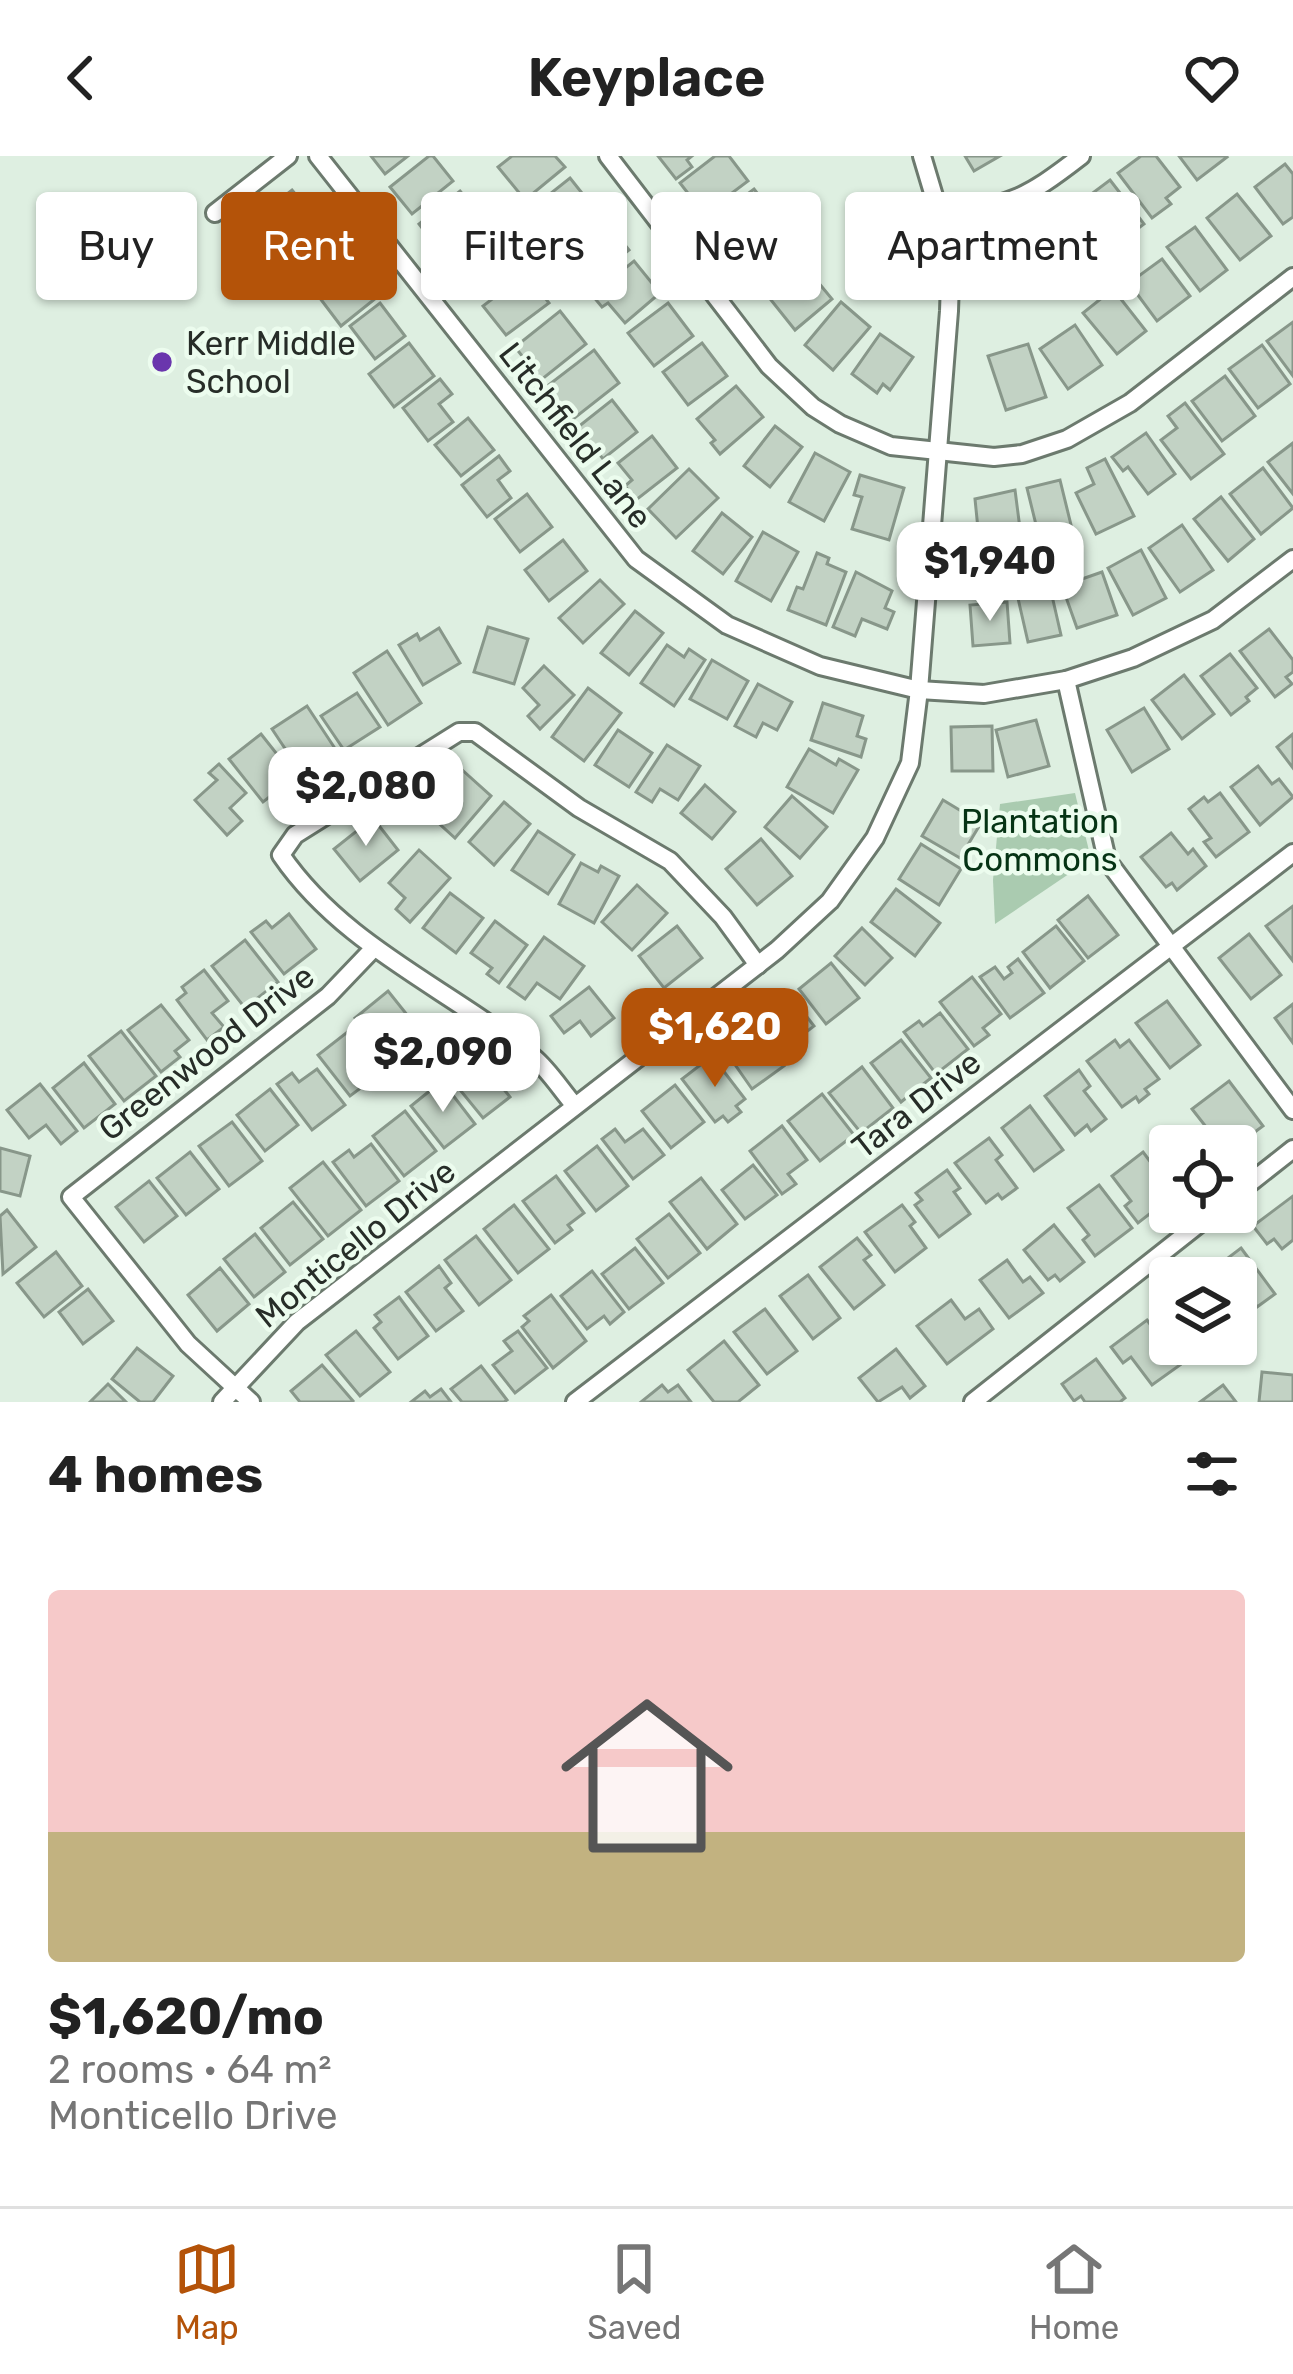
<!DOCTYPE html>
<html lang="en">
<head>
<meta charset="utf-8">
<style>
	:root { --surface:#fff; --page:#f6f6f6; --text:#222; --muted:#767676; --line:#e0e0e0; --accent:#b45309 }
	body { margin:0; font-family:Rubik,sans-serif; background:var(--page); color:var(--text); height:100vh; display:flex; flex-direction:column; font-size:45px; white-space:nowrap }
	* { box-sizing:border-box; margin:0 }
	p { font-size:39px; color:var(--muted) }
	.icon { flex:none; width:66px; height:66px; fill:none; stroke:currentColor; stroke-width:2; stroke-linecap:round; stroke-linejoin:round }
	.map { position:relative; height:1246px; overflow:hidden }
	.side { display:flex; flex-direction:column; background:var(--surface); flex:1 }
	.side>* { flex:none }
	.top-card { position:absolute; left:36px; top:36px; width:1221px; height:108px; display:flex; gap:24px }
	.fabs { position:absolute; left:1149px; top:969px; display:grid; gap:24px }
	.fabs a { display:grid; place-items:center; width:108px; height:108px; border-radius:12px; background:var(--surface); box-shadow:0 3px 9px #0004; font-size:60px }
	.price { position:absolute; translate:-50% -102px; padding:0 27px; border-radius:24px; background:#fff; color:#222; font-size:39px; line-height:78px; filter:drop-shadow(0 3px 6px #0008) }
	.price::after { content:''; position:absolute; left:50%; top:72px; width:36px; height:27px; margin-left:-18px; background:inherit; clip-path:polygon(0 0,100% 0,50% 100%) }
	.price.on { background:var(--accent); color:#fff }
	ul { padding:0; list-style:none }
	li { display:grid; align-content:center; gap:24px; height:636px; padding:0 48px }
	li+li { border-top:3px solid var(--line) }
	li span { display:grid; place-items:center; height:372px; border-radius:12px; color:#555 }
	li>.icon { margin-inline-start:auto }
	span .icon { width:216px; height:216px; fill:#fffc; stroke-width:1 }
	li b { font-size:51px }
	h2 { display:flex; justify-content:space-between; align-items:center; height:144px; padding:0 48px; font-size:51px }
	.pill { padding:0 42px; border-radius:12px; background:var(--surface); box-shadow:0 3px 9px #0004; font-size:42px; line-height:108px }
	.pill.on { background:var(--accent); color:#fff }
	header { display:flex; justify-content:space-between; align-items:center; height:156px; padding:0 48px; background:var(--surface); font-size:54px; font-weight:600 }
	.tab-bar { display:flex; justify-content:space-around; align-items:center; height:168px; border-top:3px solid var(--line); background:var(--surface); font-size:33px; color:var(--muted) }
	.tab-bar a { display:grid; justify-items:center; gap:6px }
	.tab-bar .on { color:var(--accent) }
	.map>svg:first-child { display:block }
	.green { fill:#aacbb0 }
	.building { fill:#c2d2c4; stroke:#88978a; stroke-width:3 }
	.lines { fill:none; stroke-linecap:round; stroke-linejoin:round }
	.street-casing { stroke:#6c7a6e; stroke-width:22 }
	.street { stroke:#fff; stroke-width:16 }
	.poi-dot { fill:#6a36ad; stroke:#ecfcee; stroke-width:4.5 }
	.labels { text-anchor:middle; stroke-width:9; stroke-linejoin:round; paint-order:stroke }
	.poi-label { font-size:33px; fill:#272d28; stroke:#ecfcee; text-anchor:start }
	.street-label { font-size:33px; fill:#272d28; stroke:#ecfcee }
	.park-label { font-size:33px; fill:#053314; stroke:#ecfcee }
</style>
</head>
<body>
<header><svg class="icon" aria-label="back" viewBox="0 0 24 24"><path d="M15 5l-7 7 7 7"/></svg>Keyplace<svg class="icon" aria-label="heart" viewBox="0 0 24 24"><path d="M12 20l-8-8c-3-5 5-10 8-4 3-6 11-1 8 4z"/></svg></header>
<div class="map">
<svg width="1293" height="1246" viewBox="0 0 1293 1246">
	<rect width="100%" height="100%" fill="#deefe1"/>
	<polygon class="green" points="1075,637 1091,703 995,768 993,724 1000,648"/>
	<g class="building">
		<polygon points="371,0 408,0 385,18"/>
		<polygon points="429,0 433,0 453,25 412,58 390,31"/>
		<polygon points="512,0 555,0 565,11 525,44 498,11"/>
		<polygon points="658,0 692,0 687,4 692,11 676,23"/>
		<polygon points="715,0 729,0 748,25 704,58 680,27"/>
		<polygon points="965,0 1000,0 974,15"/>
		<polygon points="1141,0 1156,0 1180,31 1166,42 1171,48 1152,62 1118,17"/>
		<polygon points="1179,0 1226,0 1227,1 1197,24"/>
		<polygon points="1285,8 1293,18 1293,61 1283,68 1255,31"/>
		<polygon points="570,22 597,56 558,86 531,53"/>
		<polygon points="1110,24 1144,68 1112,92 1078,48"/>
		<polygon points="754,33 777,63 733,96 710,66"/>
		<polygon points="292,34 318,66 276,99 250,67"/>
		<polygon points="460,35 484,65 442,98 419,68"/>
		<polygon points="1237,38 1271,80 1240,104 1207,62"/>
		<polygon points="1068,56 1097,102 1065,123 1036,76"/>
		<polygon points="605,64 629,94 583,130 575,119 582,114 566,95"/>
		<polygon points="1195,71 1227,114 1200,135 1167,91"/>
		<polygon points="322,72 347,104 302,140 277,107"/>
		<polygon points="784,74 806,103 763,135 742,106"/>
		<polygon points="1026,79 1049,119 1039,125 1044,133 1030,141 1025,132 1019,135 996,96"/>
		<polygon points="486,82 511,114 478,140 452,108"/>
		<polygon points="1162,103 1190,140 1157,165 1129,127"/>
		<polygon points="634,105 660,137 625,167 608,147 602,151 592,139"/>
		<polygon points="351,110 376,142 341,170 316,137"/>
		<polygon points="808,114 832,143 795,174 771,144"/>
		<polygon points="526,117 549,147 506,179 483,150"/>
		<polygon points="1113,133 1146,175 1117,198 1083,157"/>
		<polygon points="841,146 870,171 833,214 805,189"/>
		<polygon points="380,147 405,180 375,203 350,170"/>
		<polygon points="668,147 693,180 654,210 628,177"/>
		<polygon points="560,155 586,188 541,224 515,191"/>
		<polygon points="1293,166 1293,220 1267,185"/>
		<polygon points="1075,169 1102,209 1068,233 1040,193"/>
		<polygon points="880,178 913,201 890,234 883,228 877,237 852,218"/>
		<polygon points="409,187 434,220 394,251 369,218"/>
		<polygon points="702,187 727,220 688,249 663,216"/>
		<polygon points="1028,188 1046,241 1006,254 988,200"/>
		<polygon points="1262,189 1290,228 1258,252 1229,213"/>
		<polygon points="594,194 619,227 572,264 546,231"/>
		<polygon points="1225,220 1255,260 1222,285 1192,245"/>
		<polygon points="440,223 452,238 439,248 453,266 428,285 403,252"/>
		<polygon points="736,230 763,261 720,298 711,287 715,284 697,263"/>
		<polygon points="612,244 637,276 603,303 578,271"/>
		<polygon points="1185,247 1224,298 1191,323 1161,284 1177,272 1168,260"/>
		<polygon points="468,262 494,294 461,320 435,289"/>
		<polygon points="775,270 802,291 770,331 744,310"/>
		<polygon points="1146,277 1175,318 1148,338 1128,311 1123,315 1112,301"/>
		<polygon points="652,280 677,312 636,344 625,330 632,324 618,307"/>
		<polygon points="1293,287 1293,338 1268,306"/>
		<polygon points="815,297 850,316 824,365 789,346"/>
		<polygon points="499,300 510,315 498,324 511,342 487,361 462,329"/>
		<polygon points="1105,303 1134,360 1096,378 1076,337 1094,328 1087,312"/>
		<polygon points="1263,312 1293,352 1261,378 1230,338"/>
		<polygon points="689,313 718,342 676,382 648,353"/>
		<polygon points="860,319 904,332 889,384 852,373 862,341 854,339"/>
		<polygon points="1060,324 1072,373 1039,381 1027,332"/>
		<polygon points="1015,334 1022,388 980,393 975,343"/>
		<polygon points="527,338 552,371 520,396 495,363"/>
		<polygon points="1221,341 1254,383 1228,405 1194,363"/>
		<polygon points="722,357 752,381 723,418 693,395"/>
		<polygon points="1182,369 1213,414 1180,436 1149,392"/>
		<polygon points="763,376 798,396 771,445 736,425"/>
		<polygon points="563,384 587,415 549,445 525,414"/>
		<polygon points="1141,394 1166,442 1133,459 1108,412"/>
		<polygon points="817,397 829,402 827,408 846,416 826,469 788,454 797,431 803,433"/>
		<polygon points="856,416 892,435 885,452 894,456 887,473 862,463 855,480 833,471"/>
		<polygon points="1102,416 1117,459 1077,472 1062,430"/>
		<polygon points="600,424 624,448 583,487 559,462"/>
		<polygon points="1050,431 1061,479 1028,486 1017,438"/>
		<polygon points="1007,446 1010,487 973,490 970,449"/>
		<polygon points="635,455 663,477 629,519 601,497"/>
		<polygon points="488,471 528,483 514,528 474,516"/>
		<polygon points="439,472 460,507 423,529 399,489 417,478 420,484"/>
		<polygon points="1269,473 1293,504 1293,516 1286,521 1292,528 1275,541 1240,495"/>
		<polygon points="667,489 684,501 689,493 705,504 674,550 641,527"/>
		<polygon points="387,495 421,547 388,569 354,517"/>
		<polygon points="1230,498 1257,532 1246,541 1249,545 1231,559 1201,520"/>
		<polygon points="712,504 748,525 727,563 690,543"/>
		<polygon points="544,510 574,539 540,573 528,560 539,549 523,532"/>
		<polygon points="1184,519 1214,558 1182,583 1152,544"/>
		<polygon points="758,528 792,546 777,574 763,567 756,581 735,570"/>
		<polygon points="588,532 621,557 584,605 552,581"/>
		<polygon points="357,537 380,571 344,594 321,560"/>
		<polygon points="823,547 863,560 857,580 866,583 861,601 811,584"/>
		<polygon points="307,550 338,597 310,615 301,602 294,606 272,573"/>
		<polygon points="1144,552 1169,593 1132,616 1107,574"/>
		<polygon points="1036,564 1049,610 1008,621 996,574"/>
		<polygon points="992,570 993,615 952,615 951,571"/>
		<polygon points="618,574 652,597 629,631 595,609"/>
		<polygon points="261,578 295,621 263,646 229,603"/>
		<polygon points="1293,578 1293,612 1277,591"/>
		<polygon points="667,589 700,610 678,644 660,633 652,646 636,636"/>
		<polygon points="809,593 836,609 839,603 858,614 833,657 787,631"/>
		<polygon points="219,608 246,637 230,652 242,665 227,679 195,644 217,624 209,617"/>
		<polygon points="1258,610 1272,628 1279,623 1293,641 1260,669 1231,631"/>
		<polygon points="460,612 491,640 455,682 423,653"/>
		<polygon points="705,629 735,656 712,683 681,657"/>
		<polygon points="1220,637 1249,676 1216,701 1204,686 1211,682 1189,653 1204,641 1208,646"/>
		<polygon points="792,640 827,671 800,702 765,671"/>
		<polygon points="943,644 981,667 960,702 922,680"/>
		<polygon points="504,646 530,668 494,709 469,686"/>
		<polygon points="373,662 398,694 360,725 334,693"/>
		<polygon points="538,675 574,699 548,738 512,714"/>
		<polygon points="1171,677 1188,698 1193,693 1206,710 1177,734 1172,727 1166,731 1141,701"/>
		<polygon points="761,683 792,720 757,749 726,713"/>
		<polygon points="921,688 961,713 939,749 899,723"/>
		<polygon points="419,694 450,722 410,766 396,753 405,742 389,727"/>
		<polygon points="581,707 598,716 601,710 619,720 594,767 559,748"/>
		<polygon points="637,729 667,757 632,794 602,766"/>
		<polygon points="896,733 940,767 915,800 871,766"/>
		<polygon points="450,737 483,762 456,797 423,772"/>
		<polygon points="1088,740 1118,779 1088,802 1058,764"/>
		<polygon points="1293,750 1293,805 1266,770"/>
		<polygon points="289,758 316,793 284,818 251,776 266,765 272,772"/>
		<polygon points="495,765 527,789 499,827 487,818 492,812 471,797"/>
		<polygon points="677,770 702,802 664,832 639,800"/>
		<polygon points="1056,770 1084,805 1050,832 1023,796"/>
		<polygon points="862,772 892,802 865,829 835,800"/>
		<polygon points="1249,778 1281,819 1251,843 1219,802"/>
		<polygon points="544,781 584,810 560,843 537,827 525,843 508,831"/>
		<polygon points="245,784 278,826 245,852 212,810"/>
		<polygon points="1018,803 1044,837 1010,862 980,821 995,811 1004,823 1012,817 1008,811"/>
		<polygon points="831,807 859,842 826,868 799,833"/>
		<polygon points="204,814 228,845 212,857 224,871 207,884 177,844 186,837 182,831"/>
		<polygon points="972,821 1001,858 983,872 989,879 974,890 940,846"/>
		<polygon points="589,831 614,862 591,880 580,865 564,877 551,860"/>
		<polygon points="388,835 416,870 383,897 355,862"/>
		<polygon points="790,839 814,870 783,894 759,863"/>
		<polygon points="1167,845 1200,889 1170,912 1136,867"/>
		<polygon points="1293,848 1293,887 1275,862"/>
		<polygon points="161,849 189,884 175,895 180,901 161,916 128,874"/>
		<polygon points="940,857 968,893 936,918 904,876 919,865 923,870"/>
		<polygon points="753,866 784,910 752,933 729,900 746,887 739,876"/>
		<polygon points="350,874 382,916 350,940 318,899"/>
		<polygon points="121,875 156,920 124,945 89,900"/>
		<polygon points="901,884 931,922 901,946 871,907"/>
		<polygon points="1115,884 1120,891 1129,884 1159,923 1145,933 1149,938 1139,946 1136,941 1122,951 1087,905"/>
		<polygon points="474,896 510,941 483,962 447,918"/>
		<polygon points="712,900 745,943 736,950 741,956 728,966 723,960 715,966 682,923"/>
		<polygon points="84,907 115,948 84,972 53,932"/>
		<polygon points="862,911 893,952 861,977 829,937"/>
		<polygon points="317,913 345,949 312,974 277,928 292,917 299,926"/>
		<polygon points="1079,914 1090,930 1084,935 1106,963 1091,975 1087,969 1075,979 1045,940"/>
		<polygon points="442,925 475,968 444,992 411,950"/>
		<polygon points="1229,925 1263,970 1236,990 1221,990 1192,953"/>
		<polygon points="40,928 77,975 61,988 46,969 29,982 7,954"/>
		<polygon points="675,929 704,966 671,992 642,955"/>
		<polygon points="270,933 298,969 265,995 237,959"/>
		<polygon points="822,938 854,979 820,1005 788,965"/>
		<polygon points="1030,950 1063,994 1034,1015 1002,972"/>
		<polygon points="405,955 436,995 404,1020 373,980"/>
		<polygon points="232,966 262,1005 229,1030 199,990"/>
		<polygon points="782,970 807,1004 788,1018 796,1028 782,1038 750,995"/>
		<polygon points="1180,972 1193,990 1170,990 1170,1016 1152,992"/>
		<polygon points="615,973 625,986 643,973 664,999 633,1023 602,983"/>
		<polygon points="989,982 1002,999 996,1004 1017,1032 1002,1043 998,1038 986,1047 955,1007"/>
		<polygon points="371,988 399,1025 366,1050 333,1006 349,994 354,1001"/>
		<polygon points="597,990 628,1030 596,1055 565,1015"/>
		<polygon points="0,992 30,1000 20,1040 0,1035"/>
		<polygon points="190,996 219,1033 186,1059 157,1022"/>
		<polygon points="1143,996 1170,1032 1170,1042 1138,1067 1125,1050 1131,1045 1112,1020"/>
		<polygon points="323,1006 361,1054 328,1080 290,1032"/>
		<polygon points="753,1009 777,1039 745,1063 722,1034"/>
		<polygon points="947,1014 960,1032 954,1036 970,1058 939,1081 915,1049 922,1044 916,1037"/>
		<polygon points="556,1020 584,1057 568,1069 572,1074 555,1087 523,1045"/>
		<polygon points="701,1022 737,1068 707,1093 670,1046"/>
		<polygon points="149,1025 177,1060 144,1086 116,1051"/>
		<polygon points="1099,1029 1132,1072 1095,1100 1083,1084 1089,1079 1068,1052"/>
		<polygon points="1293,1040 1293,1084 1282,1093 1274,1083 1267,1088 1253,1070"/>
		<polygon points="293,1046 323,1083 290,1109 261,1072"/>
		<polygon points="514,1049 549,1093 518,1117 484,1073"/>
		<polygon points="902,1049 915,1066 910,1070 926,1092 895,1116 865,1076"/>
		<polygon points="7,1054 36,1091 3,1118 0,1060"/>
		<polygon points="669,1058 700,1097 668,1122 637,1083"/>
		<polygon points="1054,1069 1084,1106 1060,1125 1055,1119 1048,1124 1024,1094"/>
		<polygon points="255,1078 285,1116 254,1141 224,1103"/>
		<polygon points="476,1080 511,1124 479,1149 445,1104"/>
		<polygon points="857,1082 871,1099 864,1104 884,1129 854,1153 820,1111"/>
		<polygon points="635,1092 663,1127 629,1153 602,1118"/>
		<polygon points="1241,1092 1275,1138 1257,1151 1253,1144 1238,1155 1236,1122 1203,1121"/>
		<polygon points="56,1096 82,1130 44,1161 17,1127"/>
		<polygon points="1007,1104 1023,1126 1030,1121 1043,1137 1009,1162 980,1124"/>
		<polygon points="439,1110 451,1127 445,1132 463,1155 436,1175 406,1136"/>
		<polygon points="220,1112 249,1148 217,1175 188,1139"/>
		<polygon points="592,1115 624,1156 610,1168 604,1160 587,1173 561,1140"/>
		<polygon points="808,1119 840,1162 813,1183 780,1140"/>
		<polygon points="88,1133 113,1165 83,1188 59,1156"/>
		<polygon points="551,1139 586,1185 553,1212 522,1171 529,1165 524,1160"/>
		<polygon points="399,1141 428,1180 398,1203 374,1172 381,1166 375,1159"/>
		<polygon points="951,1144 965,1163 979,1153 993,1173 947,1208 917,1170"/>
		<polygon points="765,1153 797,1195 767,1218 734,1176"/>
		<polygon points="1147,1164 1180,1209 1152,1229 1131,1201 1123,1207 1111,1191"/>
		<polygon points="356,1175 390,1216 360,1240 326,1199"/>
		<polygon points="518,1175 547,1212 515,1237 493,1209 512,1195 504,1185"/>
		<polygon points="724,1185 759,1229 738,1246 714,1246 688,1214"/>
		<polygon points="137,1192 173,1220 153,1246 140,1246 112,1223"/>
		<polygon points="896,1193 925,1230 910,1242 902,1231 878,1246 859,1222"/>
		<polygon points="1096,1203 1125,1242 1120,1246 1085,1246 1081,1240 1074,1245 1062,1228"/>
		<polygon points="322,1209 353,1245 352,1246 300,1246 291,1235"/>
		<polygon points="481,1210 507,1244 504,1246 462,1246 451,1233"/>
		<polygon points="1262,1216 1293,1219 1293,1246 1259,1246"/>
		<polygon points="108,1228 126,1246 90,1246"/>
		<polygon points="662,1229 668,1236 678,1229 691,1246 641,1246"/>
		<polygon points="1223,1229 1236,1246 1200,1246"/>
		<polygon points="441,1233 451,1246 411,1246 425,1235 430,1241"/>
	</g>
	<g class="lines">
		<defs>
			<g id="street">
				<polyline points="318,0 636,403 727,469 820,510 919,534 984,538 1066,524 1133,502 1213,464 1293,403"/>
				<polyline points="608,0 769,210 813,251 840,268 891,290 994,301 1022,298 1067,283 1130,247 1293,121"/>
				<polyline points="215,57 288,0"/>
				<path d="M940,59C1011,49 1024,44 1081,0"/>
				<polyline points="1066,524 1107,704 1293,954"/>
				<path d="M575,950C561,934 549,914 533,901C449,832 344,791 281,699L295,679L459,576H475L579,652L670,705L723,761L758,809"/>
				<polyline points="1236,1038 1293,993"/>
				<polyline points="222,1246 297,1166 777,794 830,745 875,682 910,607 919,534 949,155 951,97 922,0"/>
				<polyline points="251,1246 188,1188 71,1041 328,840 373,793"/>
				<polyline points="575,1246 1293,697"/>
				<polyline points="973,1246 1214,1056"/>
			</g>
		</defs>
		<use href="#street" class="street-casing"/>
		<use href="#street" class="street"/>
	</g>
	<circle class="poi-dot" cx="162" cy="206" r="12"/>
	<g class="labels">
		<g class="poi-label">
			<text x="186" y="199">Kerr Middle<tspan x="186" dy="38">School</tspan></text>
		</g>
		<g class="street-label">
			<text transform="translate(576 279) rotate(52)" y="12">Litchfield Lane</text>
			<text transform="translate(206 896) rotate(-38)" y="12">Greenwood Drive</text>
			<text transform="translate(916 948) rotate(-38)" y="12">Tara Drive</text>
			<text transform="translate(355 1087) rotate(-39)" y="12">Monticello Drive</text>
		</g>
		<g class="park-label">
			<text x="1040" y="677">Plantation<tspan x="1040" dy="38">Commons</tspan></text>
		</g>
	</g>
</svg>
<div class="fabs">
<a><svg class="icon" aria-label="locate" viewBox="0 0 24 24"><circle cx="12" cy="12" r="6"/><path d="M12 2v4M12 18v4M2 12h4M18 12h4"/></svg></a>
<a><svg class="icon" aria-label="layers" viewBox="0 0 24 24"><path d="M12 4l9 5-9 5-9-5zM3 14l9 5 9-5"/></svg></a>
</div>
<b class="price" style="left:990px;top:468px">$1,940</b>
<b class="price" style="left:366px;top:693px">$2,080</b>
<b class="price on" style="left:715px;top:934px">$1,620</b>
<b class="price" style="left:443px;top:959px">$2,090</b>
<div class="top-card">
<a class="pill">Buy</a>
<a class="pill on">Rent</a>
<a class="pill">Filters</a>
<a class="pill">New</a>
<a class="pill">Apartment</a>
</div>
</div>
<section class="side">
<h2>4 homes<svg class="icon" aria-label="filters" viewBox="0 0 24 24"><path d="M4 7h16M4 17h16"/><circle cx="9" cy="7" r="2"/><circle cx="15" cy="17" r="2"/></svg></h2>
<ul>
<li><span style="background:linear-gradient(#f6c9c9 65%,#c2b280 0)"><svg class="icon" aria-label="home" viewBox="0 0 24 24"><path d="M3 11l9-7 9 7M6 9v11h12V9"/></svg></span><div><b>$1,620/mo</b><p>2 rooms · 64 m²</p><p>Monticello Drive</p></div></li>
</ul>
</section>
<nav class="tab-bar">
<a class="on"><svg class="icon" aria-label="map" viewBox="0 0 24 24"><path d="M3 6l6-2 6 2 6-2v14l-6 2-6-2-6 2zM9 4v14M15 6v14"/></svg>Map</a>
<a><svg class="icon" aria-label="saved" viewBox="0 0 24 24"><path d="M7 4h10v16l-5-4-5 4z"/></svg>Saved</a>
<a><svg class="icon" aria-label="home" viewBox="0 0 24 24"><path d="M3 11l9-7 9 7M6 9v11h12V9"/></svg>Home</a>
</nav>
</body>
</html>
